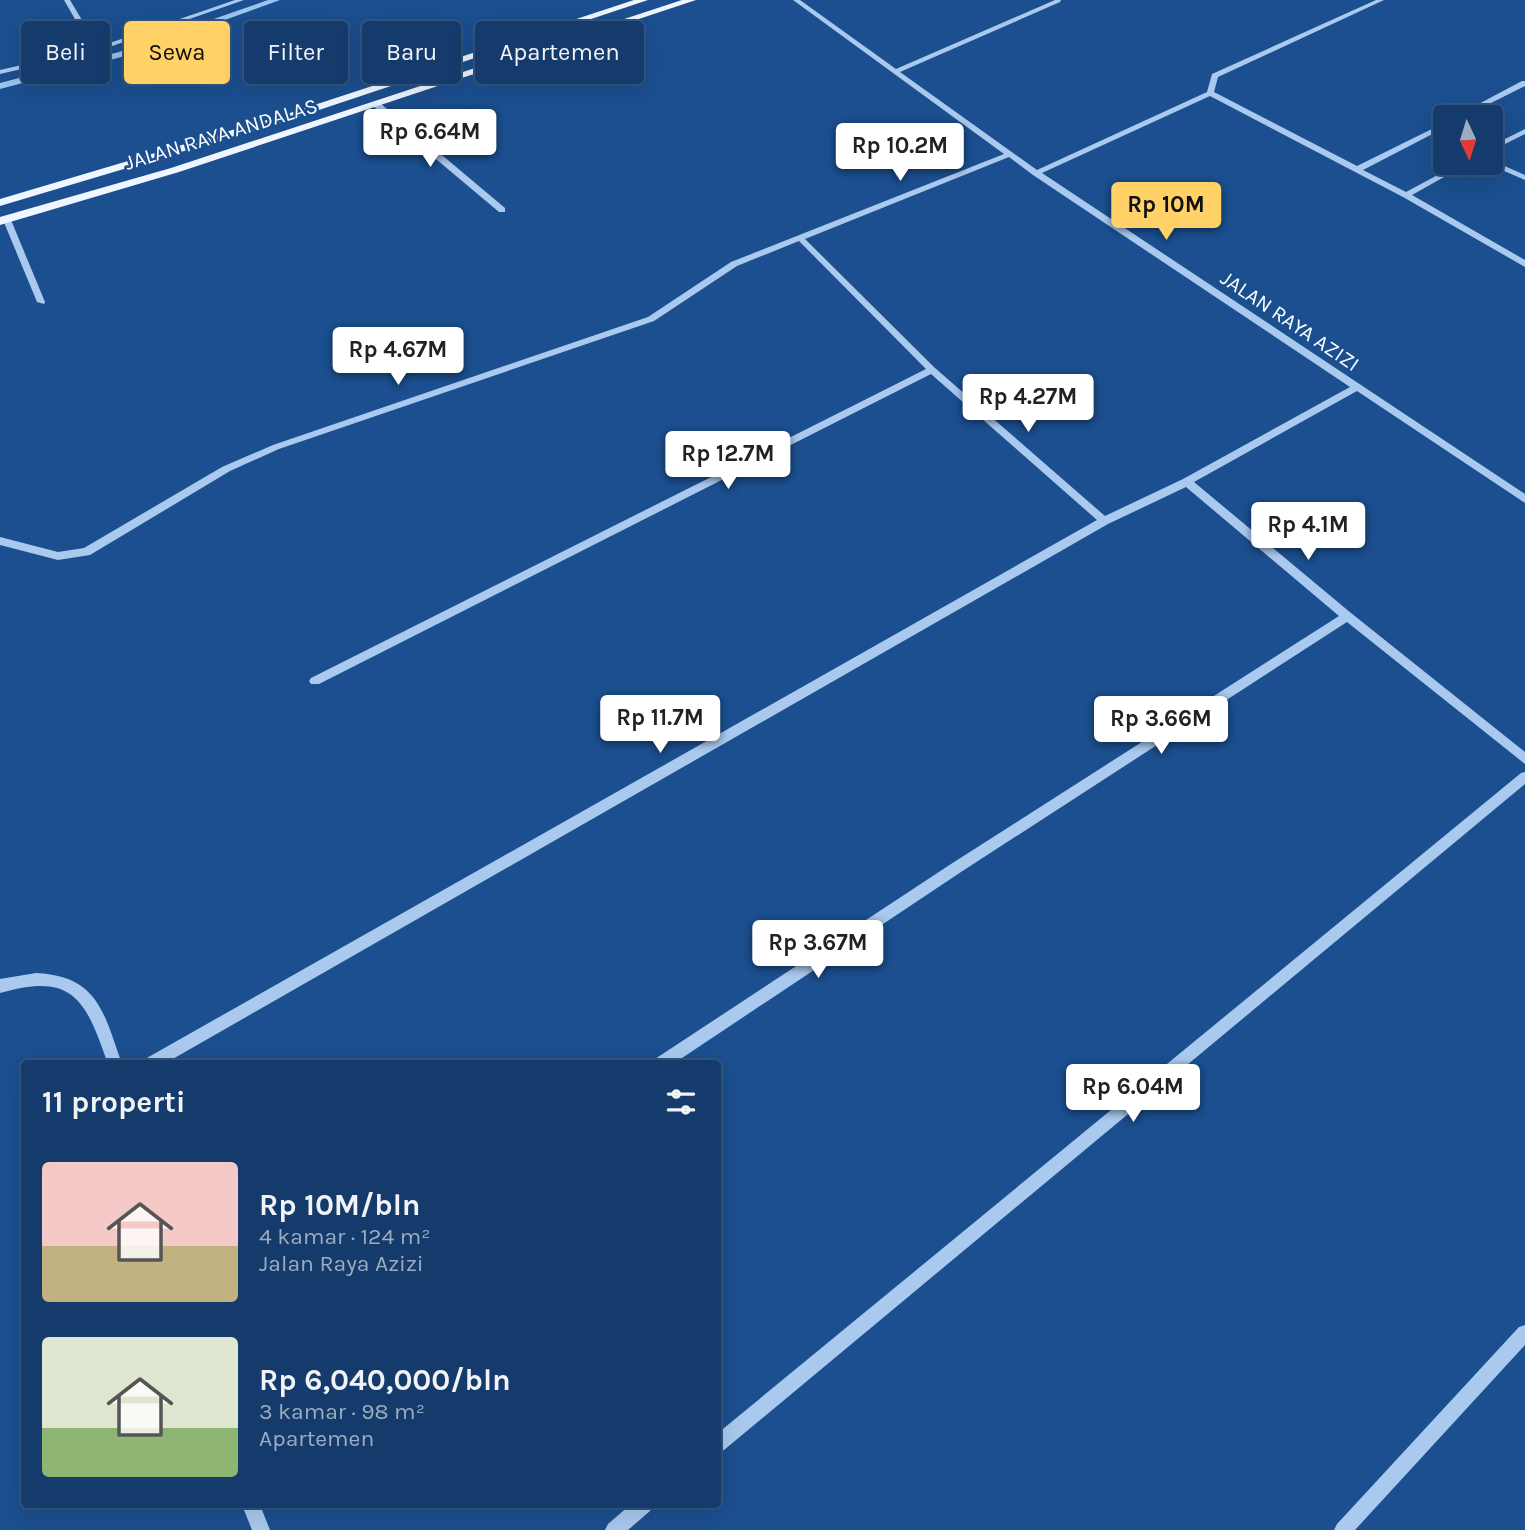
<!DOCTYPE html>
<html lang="id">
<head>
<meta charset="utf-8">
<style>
	:root { --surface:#143b6b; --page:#214673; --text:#f1f3f6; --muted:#9dadc1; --line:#33557e; --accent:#ffd166 }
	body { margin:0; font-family:Karla,sans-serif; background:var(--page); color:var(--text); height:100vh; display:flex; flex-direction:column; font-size:26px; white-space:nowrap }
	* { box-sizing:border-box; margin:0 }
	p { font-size:23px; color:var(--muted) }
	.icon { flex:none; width:38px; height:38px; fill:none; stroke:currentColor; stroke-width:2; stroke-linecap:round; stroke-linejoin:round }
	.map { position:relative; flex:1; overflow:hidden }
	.side { position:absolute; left:21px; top:1060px; width:700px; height:448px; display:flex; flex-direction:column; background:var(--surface); border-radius:7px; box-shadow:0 7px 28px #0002,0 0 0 2px var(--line) }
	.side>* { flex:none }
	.banner { position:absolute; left:21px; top:21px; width:700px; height:63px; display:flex; gap:14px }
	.needle { width:46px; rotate:176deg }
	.tools { position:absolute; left:1433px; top:105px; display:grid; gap:14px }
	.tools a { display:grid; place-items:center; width:70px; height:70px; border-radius:7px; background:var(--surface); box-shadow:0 7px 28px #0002,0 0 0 2px var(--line); font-size:35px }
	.price { position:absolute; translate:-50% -60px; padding:0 16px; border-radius:7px; background:#fff; color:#222; font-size:23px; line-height:46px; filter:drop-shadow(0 2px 4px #0008) }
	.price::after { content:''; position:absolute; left:50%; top:42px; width:21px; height:16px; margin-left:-10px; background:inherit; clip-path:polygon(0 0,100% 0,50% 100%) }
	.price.on { background:var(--accent); color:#111 }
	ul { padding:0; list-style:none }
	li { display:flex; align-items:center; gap:21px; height:175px; padding:0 21px }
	li span { display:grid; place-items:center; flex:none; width:196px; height:140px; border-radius:7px; color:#555 }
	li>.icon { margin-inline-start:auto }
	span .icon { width:84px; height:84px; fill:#fffc; stroke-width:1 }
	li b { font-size:30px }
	h2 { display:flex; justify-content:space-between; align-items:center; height:84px; padding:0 21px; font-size:30px }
	.tag { padding:0 24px; border-radius:7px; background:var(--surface); box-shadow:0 7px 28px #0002,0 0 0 2px var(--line); font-size:24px; line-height:63px }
	.tag.on { background:var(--accent); color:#111 }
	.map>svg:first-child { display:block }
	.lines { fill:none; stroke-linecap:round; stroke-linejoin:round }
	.stream { fill:#9cc4f0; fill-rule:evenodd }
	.minor { fill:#a9c9ee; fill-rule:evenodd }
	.major { fill:#f0f6ff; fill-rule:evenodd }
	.labels { text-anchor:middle; stroke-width:5; stroke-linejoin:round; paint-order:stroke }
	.far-street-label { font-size:21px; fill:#fff; stroke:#1b4f8f }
</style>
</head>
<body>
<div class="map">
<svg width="1525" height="1530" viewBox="0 0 1525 1530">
	<rect width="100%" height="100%" fill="#1b4f8f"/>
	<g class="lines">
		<polygon class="stream" points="268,0 280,0 125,56 0,89 0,83 119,52"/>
		<g class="minor">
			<polygon points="64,0 70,0 98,47 235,0 244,0 98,51 0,74 0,70 92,49"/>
			<path d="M793,0H800L896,69L1055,0H1061L1060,2L900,72L1037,170L1207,92L1212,74L1376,0H1384L1218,77L1214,92L1357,166L1446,122V127L1363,170L1406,192L1460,163H1469L1412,195L1525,260V267L1403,197L1210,96L1042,173L1525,494V503L1357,391L1194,482L1351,613L1525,752V764L1347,622L961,872L673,1064H653L655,1059L951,864L1339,616L1186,487L1108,524L164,1064H143L145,1059L1097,520L931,374L319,684H311L309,681L311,678L926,369L799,241L737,266L654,321L279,449L230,471L90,555L58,560L0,545V537L58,552L84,548L222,467L273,445L648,317L731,262L1004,154ZM1009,157L1033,175L1350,387L1183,479L1105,516L935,368L805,239Z"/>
			<polygon points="1522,81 1525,81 1525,86 1463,117 1454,117"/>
			<polygon points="374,103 380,103 505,208 505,212 499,212 374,107"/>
			<polygon points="1525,129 1525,134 1491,151 1491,146"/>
			<polygon points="1491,160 1525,175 1525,180 1488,164 1491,163"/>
			<polygon points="4,218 11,220 45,302 44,304 37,302 3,220"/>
			<polygon points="1525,772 1525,784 724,1450 718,1452 718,1433 1521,773"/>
			<path d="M36,973C99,976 104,1014 122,1064H108C86,1002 75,971 0,993V979Z"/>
			<polygon points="1525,1325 1525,1345 1355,1530 1334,1530 1337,1524 1519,1327"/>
			<polygon points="242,1505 260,1505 270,1530 252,1530"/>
			<polygon points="630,1505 653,1505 650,1511 628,1530 605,1530 608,1524"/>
		</g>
		<g class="major">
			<polygon points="634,0 648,0 298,117 0,206 0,199 290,113"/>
			<polygon points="682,0 696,0 179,172 0,225 0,217 171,168"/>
		</g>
	</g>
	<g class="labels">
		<g class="far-street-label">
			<text transform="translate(221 134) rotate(-17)" y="7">JALAN RAYA ANDALAS</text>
			<text transform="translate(1290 321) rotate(34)" y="7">JALAN RAYA AZIZI</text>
		</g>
	</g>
</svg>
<div class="tools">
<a><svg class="needle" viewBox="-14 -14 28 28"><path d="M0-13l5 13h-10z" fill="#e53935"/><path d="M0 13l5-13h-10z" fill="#9dadc1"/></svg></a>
</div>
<b class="price" style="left:430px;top:169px">Rp 6.64M</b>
<b class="price" style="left:900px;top:183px">Rp 10.2M</b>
<b class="price on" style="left:1166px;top:242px">Rp 10M</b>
<b class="price" style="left:398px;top:387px">Rp 4.67M</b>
<b class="price" style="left:1028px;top:434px">Rp 4.27M</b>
<b class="price" style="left:728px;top:491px">Rp 12.7M</b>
<b class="price" style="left:1308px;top:562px">Rp 4.1M</b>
<b class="price" style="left:660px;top:755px">Rp 11.7M</b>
<b class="price" style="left:1161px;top:756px">Rp 3.66M</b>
<b class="price" style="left:818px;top:980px">Rp 3.67M</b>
<b class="price" style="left:1133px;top:1124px">Rp 6.04M</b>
<div class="banner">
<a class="tag">Beli</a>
<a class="tag on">Sewa</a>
<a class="tag">Filter</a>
<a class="tag">Baru</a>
<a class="tag">Apartemen</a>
</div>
<section class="side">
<h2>11 properti<svg class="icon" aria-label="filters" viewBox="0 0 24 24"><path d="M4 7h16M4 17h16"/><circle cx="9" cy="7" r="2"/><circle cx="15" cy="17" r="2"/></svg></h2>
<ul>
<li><span style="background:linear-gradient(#f6c9c9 60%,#c2b280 0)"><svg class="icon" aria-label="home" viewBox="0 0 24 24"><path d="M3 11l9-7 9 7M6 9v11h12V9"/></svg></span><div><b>Rp 10M/bln</b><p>4 kamar · 124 m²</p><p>Jalan Raya Azizi</p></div></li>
<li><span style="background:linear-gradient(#dfe7d0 65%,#8fb573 0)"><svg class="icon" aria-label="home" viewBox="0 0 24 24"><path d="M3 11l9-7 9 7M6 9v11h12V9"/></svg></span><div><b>Rp 6,040,000/bln</b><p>3 kamar · 98 m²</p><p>Apartemen</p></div></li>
</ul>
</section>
</div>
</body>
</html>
